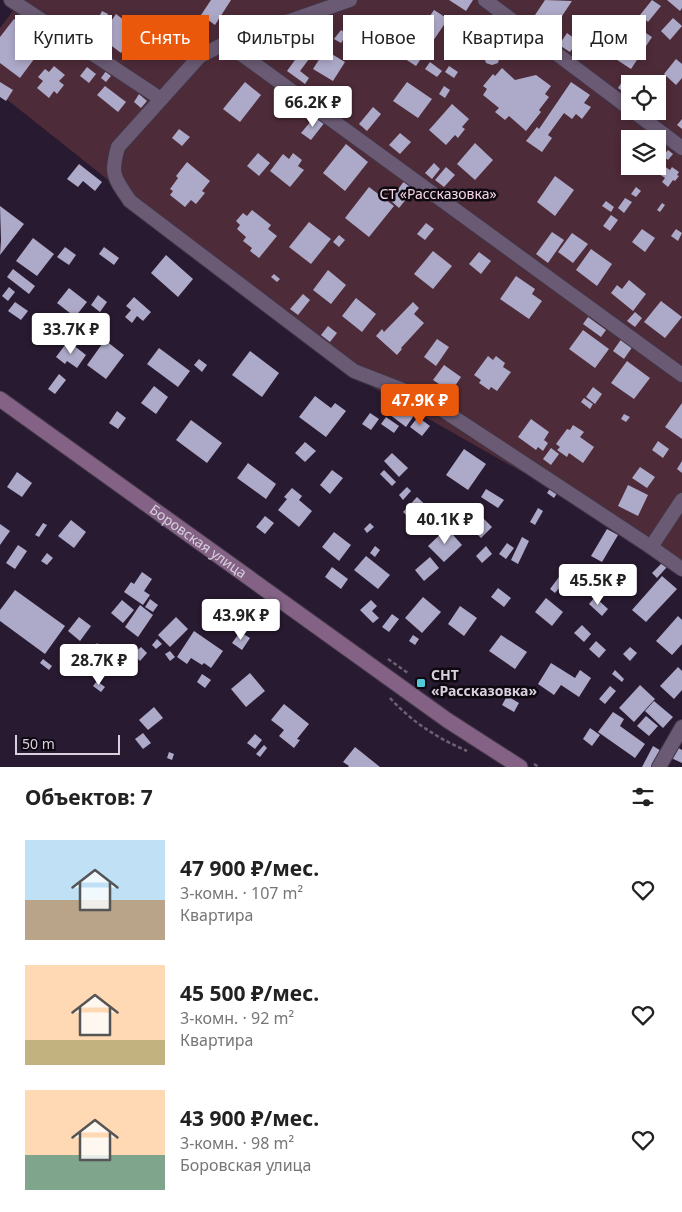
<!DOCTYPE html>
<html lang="ru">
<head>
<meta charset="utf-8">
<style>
	:root { --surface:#fff; --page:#f2f2f2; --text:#222; --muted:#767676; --accent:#ea580c }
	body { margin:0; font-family:"Noto Sans",sans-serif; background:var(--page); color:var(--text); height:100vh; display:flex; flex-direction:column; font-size:19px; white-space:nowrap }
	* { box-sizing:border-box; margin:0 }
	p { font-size:16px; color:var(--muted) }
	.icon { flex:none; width:28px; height:28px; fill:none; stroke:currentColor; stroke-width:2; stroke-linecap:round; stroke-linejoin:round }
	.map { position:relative; height:767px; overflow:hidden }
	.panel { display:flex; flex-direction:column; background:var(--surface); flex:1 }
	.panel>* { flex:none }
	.guide { position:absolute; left:15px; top:15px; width:652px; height:45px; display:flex; gap:10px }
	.tools { position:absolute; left:621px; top:75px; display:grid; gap:10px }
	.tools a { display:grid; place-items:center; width:45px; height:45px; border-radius:0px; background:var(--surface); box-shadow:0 2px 8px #0003; font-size:25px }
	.scale { position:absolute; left:15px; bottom:12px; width:105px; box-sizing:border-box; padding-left:5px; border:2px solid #d9d0de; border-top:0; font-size:14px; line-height:18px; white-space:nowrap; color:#d9d0de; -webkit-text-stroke:4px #0e0811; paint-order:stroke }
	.price { position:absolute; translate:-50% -42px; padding:0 11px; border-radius:5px; background:#fff; color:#222; font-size:16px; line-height:32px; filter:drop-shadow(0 1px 2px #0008) }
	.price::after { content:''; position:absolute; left:50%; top:30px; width:15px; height:11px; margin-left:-8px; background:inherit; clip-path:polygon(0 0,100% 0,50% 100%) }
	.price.on { background:var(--accent); color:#fff }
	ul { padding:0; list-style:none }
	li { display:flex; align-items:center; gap:15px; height:125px; padding:0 25px }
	li span { display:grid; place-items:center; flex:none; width:140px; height:100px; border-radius:0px; color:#555 }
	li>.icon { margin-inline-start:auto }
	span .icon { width:60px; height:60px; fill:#fffc; stroke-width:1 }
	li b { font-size:21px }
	h2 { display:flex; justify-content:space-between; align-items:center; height:60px; padding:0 25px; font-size:21px }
	.chip { padding:0 18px; border-radius:0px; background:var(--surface); box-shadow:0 2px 8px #0003; font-size:18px; line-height:45px }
	.chip.on { background:var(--accent); color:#fff }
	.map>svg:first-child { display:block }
	.green { fill:#4d2b38; fill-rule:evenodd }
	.building { fill:#ada9c8 }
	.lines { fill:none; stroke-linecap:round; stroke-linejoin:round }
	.street-casing { stroke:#413647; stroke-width:16 }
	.secondary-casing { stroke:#413647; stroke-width:17 }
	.path { stroke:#6d6174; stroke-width:2.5; stroke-dasharray:4 2.5; stroke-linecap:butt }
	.street { stroke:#6a5a74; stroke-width:14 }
	.secondary { stroke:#836285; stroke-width:15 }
	.poi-dot { fill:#52cbd8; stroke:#0e0811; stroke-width:2 }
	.labels { text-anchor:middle; stroke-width:5; stroke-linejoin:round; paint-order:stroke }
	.park-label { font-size:14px; fill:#f7d7e1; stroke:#0e0811 }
	.street-label { font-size:14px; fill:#d9d0de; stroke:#0e0811 }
	.poi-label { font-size:14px; font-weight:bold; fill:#d9d0de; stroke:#0e0811; text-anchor:start }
</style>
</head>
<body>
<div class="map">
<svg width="682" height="767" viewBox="0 0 682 767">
	<rect width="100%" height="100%" fill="#281a30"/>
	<path class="green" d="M21,0H682V563L360,380L0,94V28ZM630,84H658V111H630ZM630,139H658V166H630Z"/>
	<g class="building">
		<polygon points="211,0 231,0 215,25 201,15"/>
		<polygon points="449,0 473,0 466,11"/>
		<polygon points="545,0 572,1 554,28 535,15"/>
		<polygon points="652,0 661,6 648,22 640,15"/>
		<polygon points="667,0 682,0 682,8 680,11"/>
		<polygon points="434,10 448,19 416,66 402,57"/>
		<polygon points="102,11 108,14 104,22 98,19"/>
		<polygon points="116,14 137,30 121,53 100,37"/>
		<polygon points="673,18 682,26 670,40 661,31"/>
		<polygon points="14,19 46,43 20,78 0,63 0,37"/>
		<polygon points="629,22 652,37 631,69 608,54"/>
		<polygon points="510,29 516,31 519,37 517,43 509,45 500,55 498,63 492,65 486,63 484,57 486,51 494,49 503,40 502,37 504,31"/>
		<polygon points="341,30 347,34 341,43 334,39"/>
		<polygon points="593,31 606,39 593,58 580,50"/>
		<polygon points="567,33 578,41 570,52 559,45"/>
		<polygon points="325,50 345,62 333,81 313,69"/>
		<polygon points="300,53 309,59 300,71 309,78 305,84 287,71"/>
		<polygon points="676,59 682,64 682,78 676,85 664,74"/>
		<polygon points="430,62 442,71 437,77 425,69"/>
		<polygon points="54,66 65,75 59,81 64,85 57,94 54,91 49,98 37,88 43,81 38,77 45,69 49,72"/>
		<polygon points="449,66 458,72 454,78 445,72"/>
		<polygon points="87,67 96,74 89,83 80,76"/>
		<polygon points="502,68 515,80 536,75 551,86 545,94 549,97 539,110 541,112 526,131 509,116 505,120 495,112 499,108 483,95 487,89 483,86 493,74 495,76"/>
		<polygon points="106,71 111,76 106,82 101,78"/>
		<polygon points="625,77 632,82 625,93 618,88"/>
		<polygon points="0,82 13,90 6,101 0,97"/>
		<polygon points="245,82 261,95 240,122 223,109"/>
		<polygon points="407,82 432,99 418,118 393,101"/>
		<polygon points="571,82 590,95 584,103 591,107 582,119 576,114 572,119 564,113 548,135 552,138 542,152 526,141 537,127 539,129"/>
		<polygon points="105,86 126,102 118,112 97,95"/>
		<polygon points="444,86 450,90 445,98 439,94"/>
		<polygon points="139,94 147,101 141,108 134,102"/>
		<polygon points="452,104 469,119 462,127 465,129 458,138 455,135 446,145 429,130"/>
		<polygon points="297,105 303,109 297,116 292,112"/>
		<polygon points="373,107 381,114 367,131 359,124"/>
		<polygon points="316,115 325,122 311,140 301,133"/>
		<polygon points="682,119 682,129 677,125"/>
		<polygon points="179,129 190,137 182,146 172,138"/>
		<polygon points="641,131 646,135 643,139 636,139"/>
		<polygon points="400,133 411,142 400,154 389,145"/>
		<polygon points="475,143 493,160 475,180 457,164"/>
		<polygon points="346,144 368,162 345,191 323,173"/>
		<polygon points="630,145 630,161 622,156"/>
		<polygon points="668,150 673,154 668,160 663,156"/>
		<polygon points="258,153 270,163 259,176 247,166"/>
		<polygon points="293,153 302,160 298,166 304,170 290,187 270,171 283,154 289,159"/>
		<polygon points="187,162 210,181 202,191 205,193 196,204 191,200 185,207 170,195 173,191 170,189 178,178 176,176"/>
		<polygon points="434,163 440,169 432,179 425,173"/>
		<polygon points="79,164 102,182 95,191 83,181 78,187 67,179"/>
		<polygon points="664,166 670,170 672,167 679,172 677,175 679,176 675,181 673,180 668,187 662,182 665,178 658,173"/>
		<polygon points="446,167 455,175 444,187 435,180"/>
		<polygon points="555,176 574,190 555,216 537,202"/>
		<polygon points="405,180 415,188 399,208 390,200"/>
		<polygon points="369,187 394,206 369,237 345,218"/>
		<polygon points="636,187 641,191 636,197 631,194"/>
		<polygon points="625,198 632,202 624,213 618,208"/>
		<polygon points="606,201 614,207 611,212 602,206"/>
		<polygon points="662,203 665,205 660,212 657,210"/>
		<polygon points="0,206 24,224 0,255 1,240"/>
		<polygon points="252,210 271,225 268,229 277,236 259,258 250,251 252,248 243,241 246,237 237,229 240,225 236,221 243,213 247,216"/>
		<polygon points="611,215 618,220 610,231 603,226"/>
		<polygon points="309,222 331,239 311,264 289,247"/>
		<polygon points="426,223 434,229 425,240 417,234"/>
		<polygon points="642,229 655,238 645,252 632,242"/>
		<polygon points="676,229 682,233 678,241 671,236"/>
		<polygon points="552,232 564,240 548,263 536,254"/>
		<polygon points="572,233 588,244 573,263 558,252"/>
		<polygon points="339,235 345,240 339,247 333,242"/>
		<polygon points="33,238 54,254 37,276 16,261"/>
		<polygon points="65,247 76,255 69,265 57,257"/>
		<polygon points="104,247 119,258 114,265 99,254"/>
		<polygon points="591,249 612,264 597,286 576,270"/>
		<polygon points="433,251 452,266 433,289 414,274"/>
		<polygon points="479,252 491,261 481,274 469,264"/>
		<polygon points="166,255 193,279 178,297 151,273"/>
		<polygon points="13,269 35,286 29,294 7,277"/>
		<polygon points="328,270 346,285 331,304 313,290"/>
		<polygon points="274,274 280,279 277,282 271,277"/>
		<polygon points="516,276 535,289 532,294 542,301 529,319 500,299"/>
		<polygon points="629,280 646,294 633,311 611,293 617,285 622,289"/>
		<polygon points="9,287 15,292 8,301 2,296"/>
		<polygon points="69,288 87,302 75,317 57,303"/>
		<polygon points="303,294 310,300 298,315 290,309"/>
		<polygon points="98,295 107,302 100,312 91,305"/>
		<polygon points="134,297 151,312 143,321 137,316 132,323 125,317 131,310 126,306"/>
		<polygon points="356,298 376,314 362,332 342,316"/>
		<polygon points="661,301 682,317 665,338 644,322"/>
		<polygon points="15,302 28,311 21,320 8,311"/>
		<polygon points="413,302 419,308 414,314 424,323 401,348 402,349 397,355 376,336 382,329 384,332"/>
		<polygon points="635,312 642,318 635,327 627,321"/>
		<polygon points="588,317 606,330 601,337 583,324"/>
		<polygon points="328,326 337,333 330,342 321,335"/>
		<polygon points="583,330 609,349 595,368 569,349"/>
		<polygon points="622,338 633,346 624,359 613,351"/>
		<polygon points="437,339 449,347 436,366 424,357"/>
		<polygon points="105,340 124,355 106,379 87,365"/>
		<polygon points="68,341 86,355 77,368 67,361 65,364 56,357"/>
		<polygon points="159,348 190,371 178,387 147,364"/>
		<polygon points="250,351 279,373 262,397 232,375"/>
		<polygon points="488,356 493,360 496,356 505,363 503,367 511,372 497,391 491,387 489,390 479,383 481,380 474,375"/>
		<polygon points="199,359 207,365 202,372 194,365"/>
		<polygon points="627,361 650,378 634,399 611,383"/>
		<polygon points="444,365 461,377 451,392 433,380"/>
		<polygon points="59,374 66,380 55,394 48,389"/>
		<polygon points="154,386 168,397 156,414 141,403"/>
		<polygon points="593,387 602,394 595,404 586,397"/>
		<polygon points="315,396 331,408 335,403 346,411 326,437 299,417"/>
		<polygon points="584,398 593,404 590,409 581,402"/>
		<polygon points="395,399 415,414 406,427 385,411"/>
		<polygon points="682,403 682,439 665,427"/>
		<polygon points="117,411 126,418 118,429 109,423"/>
		<polygon points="370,413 379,419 371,430 362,424"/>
		<polygon points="624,414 630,417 626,422 621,419"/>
		<polygon points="386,417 399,426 394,433 381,424"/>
		<polygon points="418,417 430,426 422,436 410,427"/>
		<polygon points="531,419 549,432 544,440 548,443 543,451 538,447 536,450 518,437"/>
		<polygon points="191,420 222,443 207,463 176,440"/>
		<polygon points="573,425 584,432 580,437 594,447 583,463 569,453 567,457 557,450 560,447 556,444 567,429 570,430"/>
		<polygon points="658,441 669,449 663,458 652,450"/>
		<polygon points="305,442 316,451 305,462 295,453"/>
		<polygon points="551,448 559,454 551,465 543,459"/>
		<polygon points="464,449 486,464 468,490 446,475"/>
		<polygon points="392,453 408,468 399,477 384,461"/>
		<polygon points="682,461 682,473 677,469"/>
		<polygon points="248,463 276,484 266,499 237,478"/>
		<polygon points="640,467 655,477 647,488 632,478"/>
		<polygon points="332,470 343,478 330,494 320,485"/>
		<polygon points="384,470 396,482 392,486 380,474"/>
		<polygon points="17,472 32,483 22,497 7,487"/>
		<polygon points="628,485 648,495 638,516 618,506"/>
		<polygon points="407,487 411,491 403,500 399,495"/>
		<polygon points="551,487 558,492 554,498 547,493"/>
		<polygon points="292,488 302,496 299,500 312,511 299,527 278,510 287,499 284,497"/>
		<polygon points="486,489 504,500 498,508 481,497"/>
		<polygon points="417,497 432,511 418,526 403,512"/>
		<polygon points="538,508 543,511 535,525 530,522"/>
		<polygon points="477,512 492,527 481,538 466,523"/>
		<polygon points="265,516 274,523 265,534 256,527"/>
		<polygon points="71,520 86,532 74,548 58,536"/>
		<polygon points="43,523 47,525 39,537 35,535"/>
		<polygon points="370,523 374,527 367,533 364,529"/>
		<polygon points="0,524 10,531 0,545"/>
		<polygon points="447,528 462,545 444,562 428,546"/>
		<polygon points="607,529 618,535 602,562 591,556"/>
		<polygon points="334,532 351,545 339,561 322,547"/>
		<polygon points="522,537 529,541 518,564 511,560"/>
		<polygon points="507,543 514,548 506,559 499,554"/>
		<polygon points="18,545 27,551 15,569 6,563"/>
		<polygon points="375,546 380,550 375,557 370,553"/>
		<polygon points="486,546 492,554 482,563 476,556"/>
		<polygon points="47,553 53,558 47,565 41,561"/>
		<polygon points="366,556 390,575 378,589 354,570"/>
		<polygon points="430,557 439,568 424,581 415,570"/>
		<polygon points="662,563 667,567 657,578 652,573"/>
		<polygon points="332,567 348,579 341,589 325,577"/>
		<polygon points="142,572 152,579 144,591 150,595 143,605 124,592 131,582 134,584"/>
		<polygon points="662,576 677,589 646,622 632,610"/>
		<polygon points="559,577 565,581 555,593 550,589"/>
		<polygon points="498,588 511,598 504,607 491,597"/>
		<polygon points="15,590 65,626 45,654 0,621 0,610"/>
		<polygon points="423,597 441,612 422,633 405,618"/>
		<polygon points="595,597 608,609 602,616 589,604"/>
		<polygon points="546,598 563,612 552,626 535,612"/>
		<polygon points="150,599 158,605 153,612 145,607"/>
		<polygon points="122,600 134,610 123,623 111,613"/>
		<polygon points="371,600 377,606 372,611 379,618 373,623 360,610"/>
		<polygon points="140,605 153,615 138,637 125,627"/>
		<polygon points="460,606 477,618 464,636 448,624"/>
		<polygon points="392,614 399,619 389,632 382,627"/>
		<polygon points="678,616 682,620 682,644 672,655 656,641"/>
		<polygon points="79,617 91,626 80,641 68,631"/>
		<polygon points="176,617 188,629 170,647 158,635"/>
		<polygon points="582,625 591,634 584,642 574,633"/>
		<polygon points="194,631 223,651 211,668 204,663 202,665 191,658 187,664 177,657"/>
		<polygon points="240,632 250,638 242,650 232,643"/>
		<polygon points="413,635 419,639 415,645 409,641"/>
		<polygon points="501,635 527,652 515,669 489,651"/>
		<polygon points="157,639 162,644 156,649 152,645"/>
		<polygon points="596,641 606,650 599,658 589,649"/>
		<polygon points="97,643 116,658 108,668 102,663 94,673 90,670 88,673 80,666 82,663 78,660 91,645 94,647"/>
		<polygon points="141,647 147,653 140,661 133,654"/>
		<polygon points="630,647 637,653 630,661 623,654"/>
		<polygon points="170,651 175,657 170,661 165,654"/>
		<polygon points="43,659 52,666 49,670 40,663"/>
		<polygon points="551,663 575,678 580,670 591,678 579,697 561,685 554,695 538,684"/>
		<polygon points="678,667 682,671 682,690 674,699 660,686"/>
		<polygon points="615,670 624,679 622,682 612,674"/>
		<polygon points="250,673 265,691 246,707 231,689"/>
		<polygon points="202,674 211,680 205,688 197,682"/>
		<polygon points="97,681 105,687 101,692 93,686"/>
		<polygon points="640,685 655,699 634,722 619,708"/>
		<polygon points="610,686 616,691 605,704 599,699"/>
		<polygon points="507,696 519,703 514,712 502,705"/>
		<polygon points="654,701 673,717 663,728 645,711"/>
		<polygon points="284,704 309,724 297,739 300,740 294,748 279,736 284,730 271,720"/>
		<polygon points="154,707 163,718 148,730 139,720"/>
		<polygon points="613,712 624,719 620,726 645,744 635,758 598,732"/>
		<polygon points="646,716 658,726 649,736 637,726"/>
		<polygon points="590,728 600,735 592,746 583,739"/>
		<polygon points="143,733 151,743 143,749 135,739"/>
		<polygon points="255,734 262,740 255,749 247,743"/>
		<polygon points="264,745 267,748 260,757 256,754"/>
		<polygon points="653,746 663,752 656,767 642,767"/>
		<polygon points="675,746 682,750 682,763 669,757"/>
		<polygon points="355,747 380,767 348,767 349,766 343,762"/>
		<polygon points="169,752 174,754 172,760 167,758"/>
	</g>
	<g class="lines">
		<defs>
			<g id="street">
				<polyline points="11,0 161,99"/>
				<path d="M350,0L226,43L200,56L118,147C110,175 114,177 130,201L354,371L426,399L651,547L682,569"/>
				<polyline points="485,0 630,109"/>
				<polyline points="226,43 682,375"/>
				<polyline points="633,111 682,148"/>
				<polyline points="651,547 682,500"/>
				<polyline points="659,767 682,727"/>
			</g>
			<g id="secondary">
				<path id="s1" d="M0,399L447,720L520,767"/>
			</g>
		</defs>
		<use href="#street" class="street-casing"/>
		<use href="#secondary" class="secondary-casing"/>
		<g class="path">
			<polyline points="388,659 408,673"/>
			<path d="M390,698C412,722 437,738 467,751"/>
			<polyline points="534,764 539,767"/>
		</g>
		<use href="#street" class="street"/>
		<use href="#secondary" class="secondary"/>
	</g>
	<rect class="poi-dot" x="416" y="678" width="10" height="10" rx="2.5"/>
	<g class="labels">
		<g class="park-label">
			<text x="438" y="199">СТ «Рассказовка»</text>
		</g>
		<g class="street-label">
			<text dy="5" stroke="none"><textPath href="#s1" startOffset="244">Боровская улица</textPath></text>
		</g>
		<g class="poi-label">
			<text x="431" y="680">СНТ<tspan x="431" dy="16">«Рассказовка»</tspan></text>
		</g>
	</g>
</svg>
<div class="tools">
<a><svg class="icon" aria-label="locate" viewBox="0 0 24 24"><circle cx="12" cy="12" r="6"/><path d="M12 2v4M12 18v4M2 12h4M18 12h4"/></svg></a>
<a><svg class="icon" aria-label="layers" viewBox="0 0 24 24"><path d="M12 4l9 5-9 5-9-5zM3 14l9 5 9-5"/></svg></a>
</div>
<div class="scale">50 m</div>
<b class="price" style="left:313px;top:128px">66.2K ₽</b>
<b class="price" style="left:71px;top:355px">33.7K ₽</b>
<b class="price on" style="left:420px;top:426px">47.9K ₽</b>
<b class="price" style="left:445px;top:545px">40.1K ₽</b>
<b class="price" style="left:598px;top:606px">45.5K ₽</b>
<b class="price" style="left:241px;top:641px">43.9K ₽</b>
<b class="price" style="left:99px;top:686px">28.7K ₽</b>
<div class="guide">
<a class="chip">Купить</a>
<a class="chip on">Снять</a>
<a class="chip">Фильтры</a>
<a class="chip">Новое</a>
<a class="chip">Квартира</a>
<a class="chip">Дом</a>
</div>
</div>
<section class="panel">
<h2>Объектов: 7<svg class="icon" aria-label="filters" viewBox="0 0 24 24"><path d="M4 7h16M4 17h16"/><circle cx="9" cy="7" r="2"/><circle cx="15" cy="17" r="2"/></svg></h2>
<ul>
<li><span style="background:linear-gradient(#bfe0f5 60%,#b9a48a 0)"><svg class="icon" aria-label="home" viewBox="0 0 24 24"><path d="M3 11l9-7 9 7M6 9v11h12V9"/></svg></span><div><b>47 900 ₽/мес.</b><p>3-комн. · 107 m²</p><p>Квартира</p></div><svg class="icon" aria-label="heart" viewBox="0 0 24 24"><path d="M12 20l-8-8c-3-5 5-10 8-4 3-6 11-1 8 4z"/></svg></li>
<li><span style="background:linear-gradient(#ffd9b3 75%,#c2b280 0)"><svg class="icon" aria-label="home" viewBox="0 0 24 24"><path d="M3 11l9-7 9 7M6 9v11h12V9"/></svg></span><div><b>45 500 ₽/мес.</b><p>3-комн. · 92 m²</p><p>Квартира</p></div><svg class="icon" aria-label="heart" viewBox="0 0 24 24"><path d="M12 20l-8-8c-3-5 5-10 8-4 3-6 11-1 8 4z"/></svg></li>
<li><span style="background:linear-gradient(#ffd9b3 65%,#7fa58c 0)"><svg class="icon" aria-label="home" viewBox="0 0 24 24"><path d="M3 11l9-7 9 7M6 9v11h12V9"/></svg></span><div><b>43 900 ₽/мес.</b><p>3-комн. · 98 m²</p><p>Боровская улица</p></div><svg class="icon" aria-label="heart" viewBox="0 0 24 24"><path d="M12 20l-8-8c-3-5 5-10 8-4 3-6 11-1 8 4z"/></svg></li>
</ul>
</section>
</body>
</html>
